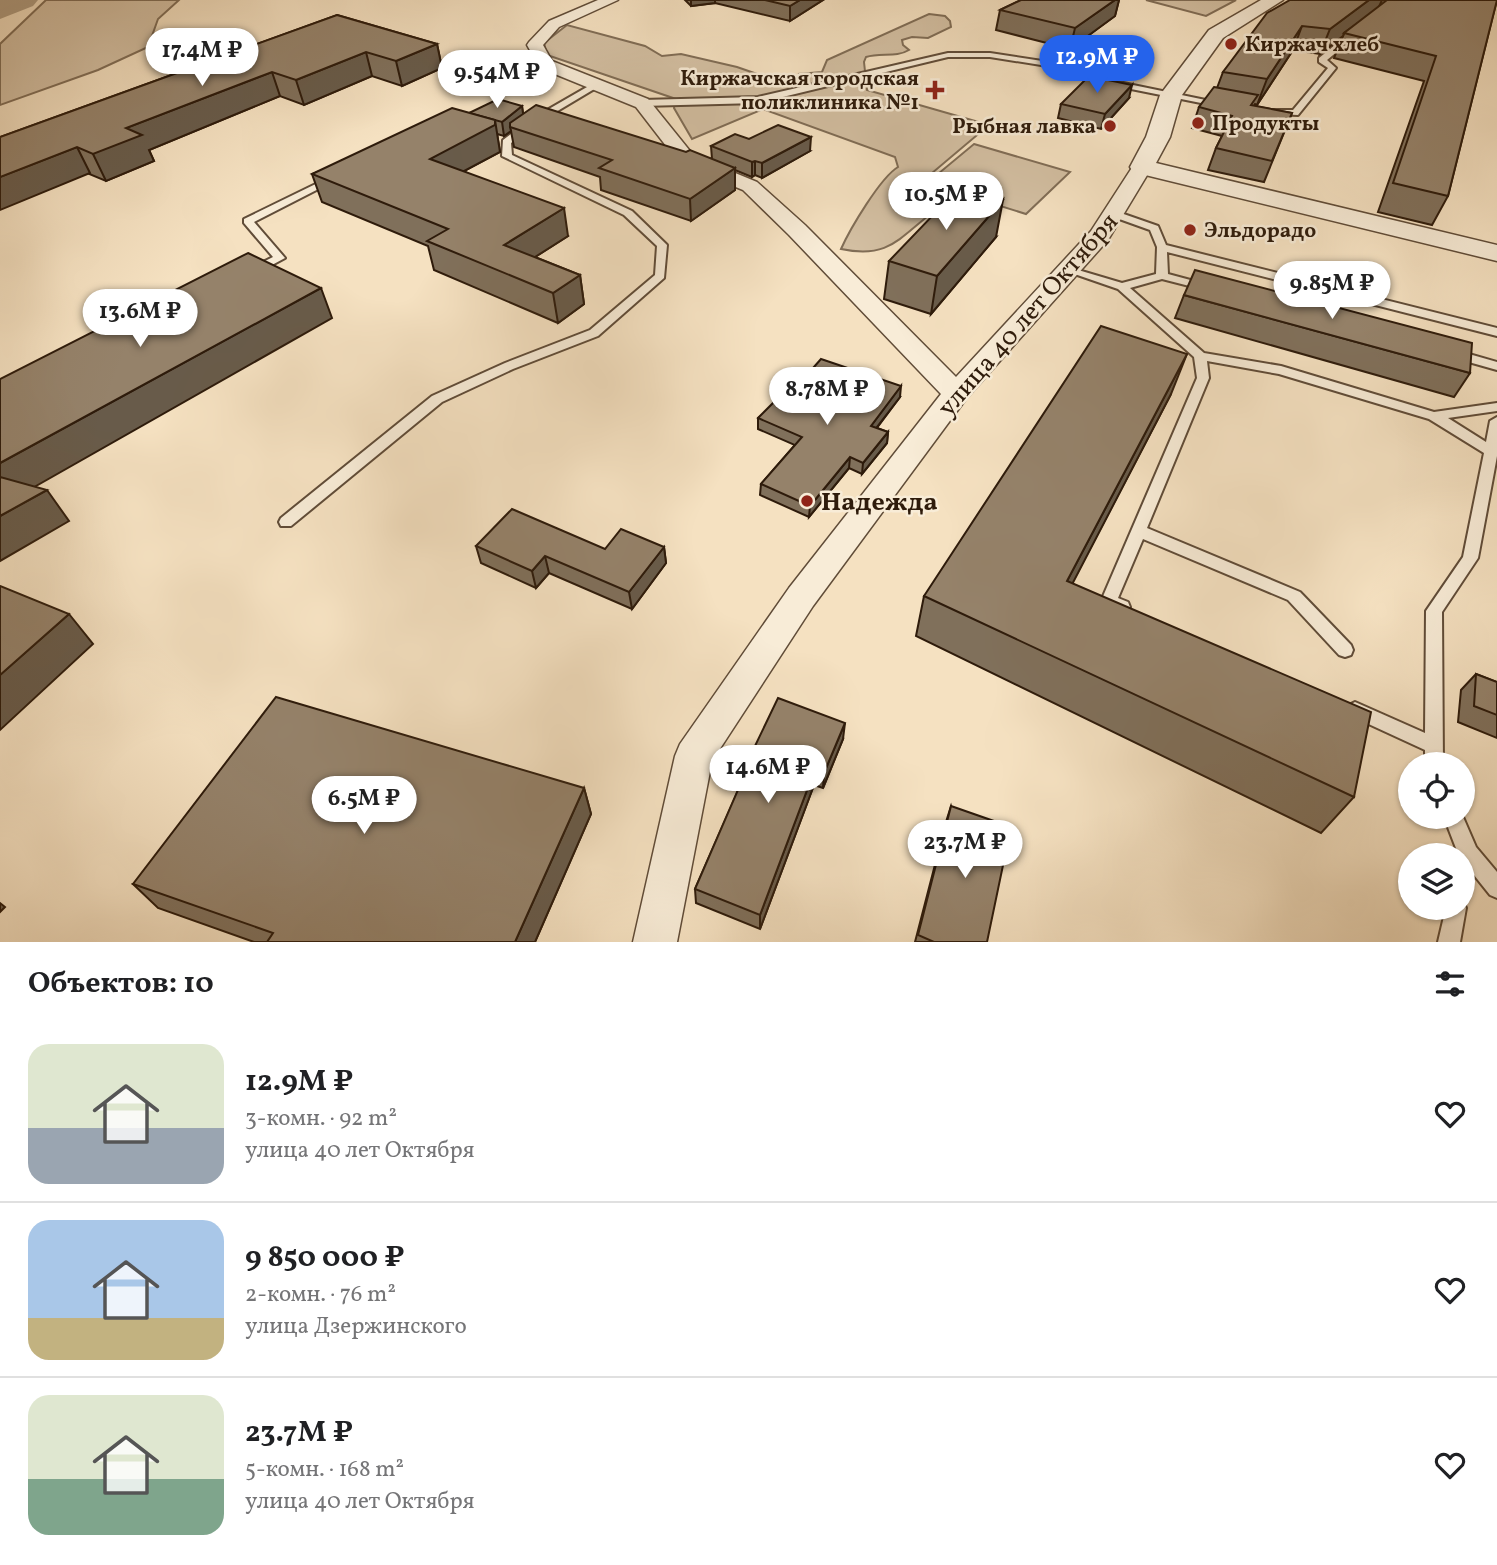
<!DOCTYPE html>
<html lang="ru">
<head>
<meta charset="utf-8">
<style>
	:root { --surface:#fff; --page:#f6f6f6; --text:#202124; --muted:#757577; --line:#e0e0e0; --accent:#2563eb }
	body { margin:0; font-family:Vollkorn,serif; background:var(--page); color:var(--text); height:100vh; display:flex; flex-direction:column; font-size:26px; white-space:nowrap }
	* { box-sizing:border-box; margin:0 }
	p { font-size:23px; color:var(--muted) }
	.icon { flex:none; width:38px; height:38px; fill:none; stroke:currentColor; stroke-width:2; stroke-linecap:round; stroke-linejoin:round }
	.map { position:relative; height:942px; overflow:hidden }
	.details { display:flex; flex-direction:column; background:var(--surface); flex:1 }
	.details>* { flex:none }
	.controls { position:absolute; left:1398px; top:752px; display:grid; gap:14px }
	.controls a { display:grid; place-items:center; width:77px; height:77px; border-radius:50%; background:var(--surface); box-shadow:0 2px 5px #0004; font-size:35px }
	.price { position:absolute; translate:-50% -60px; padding:0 16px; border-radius:24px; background:#fff; color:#222; font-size:23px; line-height:46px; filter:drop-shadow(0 2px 4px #0008) }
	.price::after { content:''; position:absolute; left:50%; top:42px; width:21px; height:16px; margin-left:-10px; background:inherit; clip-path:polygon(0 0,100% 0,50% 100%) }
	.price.active { background:var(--accent); color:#fff }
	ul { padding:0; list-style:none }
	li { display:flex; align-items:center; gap:21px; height:175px; padding:0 28px }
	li+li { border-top:2px solid var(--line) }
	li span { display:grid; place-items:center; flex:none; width:196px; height:140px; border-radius:21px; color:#555 }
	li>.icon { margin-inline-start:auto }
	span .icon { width:84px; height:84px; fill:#fffc; stroke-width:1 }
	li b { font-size:30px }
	h2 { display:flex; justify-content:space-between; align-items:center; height:84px; padding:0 28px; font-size:30px }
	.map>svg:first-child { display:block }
	.green { fill:#d3bfa2; stroke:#806d56; stroke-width:2 }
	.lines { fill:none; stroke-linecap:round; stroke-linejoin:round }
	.river { fill:#b19e83; fill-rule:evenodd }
	.service-casing { stroke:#604c38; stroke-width:4 }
	.minor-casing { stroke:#604c38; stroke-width:3 }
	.tertiary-casing { stroke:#604c38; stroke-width:3 }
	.service { fill:#f8ecd7; fill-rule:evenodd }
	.minor { fill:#f8ecd7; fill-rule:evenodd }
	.tertiary { fill:#f8ecd7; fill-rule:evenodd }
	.wall { fill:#80705b; stroke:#2e1b0b; stroke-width:2 }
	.shaded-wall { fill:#685b4a; stroke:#2e1b0b; stroke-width:2 }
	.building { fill:#95826a; stroke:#2e1b0b; stroke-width:2 }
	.poi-dot { fill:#8f2418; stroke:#f8ecd7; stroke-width:2.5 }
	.labels { text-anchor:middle; stroke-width:5; stroke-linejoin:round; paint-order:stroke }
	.far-poi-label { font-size:21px; font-weight:bold; fill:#2e1b0b; stroke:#f8ecd7; text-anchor:start }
	.street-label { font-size:26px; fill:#2e1b0b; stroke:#f8ecd7 }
	.poi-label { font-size:26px; font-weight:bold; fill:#2e1b0b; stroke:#f8ecd7; text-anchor:start }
</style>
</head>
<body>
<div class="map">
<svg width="1497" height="942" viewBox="0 0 1497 942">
	<rect width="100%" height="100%" fill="#f5e1c1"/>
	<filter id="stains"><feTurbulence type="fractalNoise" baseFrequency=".00286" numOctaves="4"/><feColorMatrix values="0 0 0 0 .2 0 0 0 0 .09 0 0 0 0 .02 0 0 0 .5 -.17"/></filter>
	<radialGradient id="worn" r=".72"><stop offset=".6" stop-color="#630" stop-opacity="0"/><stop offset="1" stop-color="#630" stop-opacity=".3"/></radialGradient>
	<g class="green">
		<polygon points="46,0 179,0 158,19 148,47 98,70 0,105 0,44"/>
		<polygon points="1146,0 1236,0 1206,16"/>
		<path d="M929,14L945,16L950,21L951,27L928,38L912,37L902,40L903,45L909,50C896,58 880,52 866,57L864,62L867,90L989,125L919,184L923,198L933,212C898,239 888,259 841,249C850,229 880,178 898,167L895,157L763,109L692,139L674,108L676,99L547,55L544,43L567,25L645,46L662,56L681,54L737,67L786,84L800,80L799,74L822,72L827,60Z"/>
		<polygon points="974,144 1070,172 1026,214 927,183"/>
	</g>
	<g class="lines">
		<polygon class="river" points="0,0 38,0 33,6 0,19"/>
		<defs>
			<g id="service">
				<polygon points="1349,34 1356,36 1327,60 1336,68 1298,115 1273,114 1273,110 1293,110 1328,68 1319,62 1319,58"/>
				<polygon points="948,53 990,53 1062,64 1104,79 1225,104 1221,107 1101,83 1060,68 990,57 948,57 758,103 642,106 638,103 642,100 758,97"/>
				<polygon points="594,83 601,85 534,125 511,143 512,155 632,211 667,245 664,278 598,336 513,369 442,402 291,526 281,526 279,522 281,518 432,396 505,363 590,330 655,275 657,246 624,215 502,156 503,140 528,121"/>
				<polygon points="328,178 336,180 254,222 285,258 257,273 249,273 249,269 273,257 244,223 244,219"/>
				<polygon points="1115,211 1158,226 1166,245 1497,328 1497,336 1167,252 1168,274 1209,285 1209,289 1205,290 1162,279 1130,288 1204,353 1281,366 1434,412 1497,403 1497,411 1448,418 1486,442 1490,421 1497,417 1497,456 1478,558 1442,612 1443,765 1425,765 1425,750 1349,715 1346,710 1349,705 1355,702 1425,733 1426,611 1463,557 1484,453 1429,419 1279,374 1207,361 1209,378 1147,528 1300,592 1351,645 1353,650 1351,655 1345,657 1339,655 1288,600 1143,539 1118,598 1128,602 1130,607 1128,612 1122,613 1103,605 1101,601 1197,378 1194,357 1118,289 1063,270 1068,267 1122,283 1156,274 1157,247 1150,230 1111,216 1111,212"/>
				<polygon points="1455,350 1497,362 1497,370 1451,357 1449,354"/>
				<polygon points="1444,817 1463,817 1476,847 1497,872 1497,898 1490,895 1474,875 1470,886 1463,889 1463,856 1459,856"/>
				<polygon points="1463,901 1466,908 1460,942 1438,942 1446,908 1463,908"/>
			</g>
			<polygon id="minor" points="598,0 618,0 559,27 543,45 552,61 648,99 694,156 757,182 805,225 956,377 1091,231 1135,163 1149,163 1152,167 1108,240 966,399 813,606 712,761 677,942 633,942 675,756 680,744 789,588 941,394 789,235 743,190 680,164 636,107 540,68 527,45 529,42 549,21"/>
			<polygon id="tertiary" points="1261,0 1283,0 1223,38 1182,95 1170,137 1156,163 1497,245 1497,261 1133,172 1130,167 1146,137 1160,95 1209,30"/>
		</defs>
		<use href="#service" class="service-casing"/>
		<use href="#minor" class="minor-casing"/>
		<use href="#tertiary" class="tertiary-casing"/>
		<use href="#service" class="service"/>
		<use href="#minor" class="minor"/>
		<use href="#tertiary" class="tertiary"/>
	</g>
	<g class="wall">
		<polygon points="685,0 823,0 790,21 715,3 691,6"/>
		<polygon points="1021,0 1119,0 1115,16 1070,49 996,30 1000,10"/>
		<polygon points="1290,0 1497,0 1448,196 1432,225 1378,212 1424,81 1334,58 1343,36 1320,54 1293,50 1257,105 1255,104 1254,106 1292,113 1264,182 1208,170 1216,148 1222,136 1192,128 1199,107 1217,88 1223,72"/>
		<polygon points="337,15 437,44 442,68 402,86 372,76 304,105 280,96 149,150 154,161 106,181 0,137"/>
		<polygon points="1129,98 1101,129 1058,118 1061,104"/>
		<polygon points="522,106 523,114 712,159 711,146 749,139 810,151 762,178 755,175 752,177 735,170 735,190 691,221 601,190 600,177 514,147 511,131 504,136 497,134 500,152 464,171 568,236 535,257 580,275 584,304 558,323 434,270 428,246 322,202 312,174 469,113"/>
		<polygon points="996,237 931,314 884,299 889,261"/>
		<polygon points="1184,295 1470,373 1454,397 1175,318"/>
		<polygon points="791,393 900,397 877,428 888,432 887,443 862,474 849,468 809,517 760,495 761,484 795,445 758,429 758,418"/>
		<polygon points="1171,394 1072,583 1354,797 1321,833 916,636 924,596"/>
		<polygon points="476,546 605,549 664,547 666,563 632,609 549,573 536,588 481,563"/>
		<polygon points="1476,674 1497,682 1497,738 1458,722 1461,690"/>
		<polygon points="843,739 823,788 814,785 760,929 696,903 695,889 755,752 755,746"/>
		<polygon points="584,788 591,814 535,942 254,942 158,908 133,884"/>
		<polygon points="951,806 987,942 915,942 946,822"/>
	</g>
	<g class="shaded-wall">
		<polygon points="691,0 715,0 715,3 691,6"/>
		<polygon points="800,0 823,0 790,21 790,6"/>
		<polygon points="1115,0 1119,0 1115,16 1070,49 1075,28"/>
		<polygon points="1369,0 1382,0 1378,9 1344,33 1343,36 1320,54 1330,29"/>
		<polygon points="1302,26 1293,50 1257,105 1267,79"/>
		<polygon points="437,44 442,68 402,86 396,61"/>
		<polygon points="366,52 372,76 304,105 296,80"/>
		<polygon points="272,72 280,96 149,150 154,161 106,181 93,154 126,128"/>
		<polygon points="1132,85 1129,98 1101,129 1105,114"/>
		<polygon points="522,106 524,120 510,127 511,131 504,136 502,122"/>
		<polygon points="495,120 500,152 436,186 430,159"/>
		<polygon points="811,137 810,151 762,178 762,163"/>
		<polygon points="77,147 90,173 0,210 0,177"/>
		<polygon points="755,161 755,175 752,177 752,162"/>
		<polygon points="735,168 735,190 691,221 690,199"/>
		<polygon points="1003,200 996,237 931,314 937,276"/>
		<polygon points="564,208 568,236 510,273 504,245"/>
		<polygon points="580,275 584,304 558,323 553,293"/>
		<polygon points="321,288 332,318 6,503 0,496 0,463"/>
		<polygon points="1187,354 1171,394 1053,621 1067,581"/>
		<polygon points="901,386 900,397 870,436 871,426"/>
		<polygon points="888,432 887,443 862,474 863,463"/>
		<polygon points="850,457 849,468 809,517 810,506"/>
		<polygon points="47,490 69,521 0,561 0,516"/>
		<polygon points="664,547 666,563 632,609 629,592"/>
		<polygon points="545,556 549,573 536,588 532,571"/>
		<polygon points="69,614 93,644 0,730 0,675"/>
		<polygon points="845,723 843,739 823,788 824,773"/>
		<polygon points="815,769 814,785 760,929 760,915"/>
		<polygon points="584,788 591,814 535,942 515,942"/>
		<polygon points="0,903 5,907 0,912"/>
	</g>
	<g class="building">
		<polygon points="765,0 800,0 790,6"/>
		<polygon points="1021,0 1115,0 1075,28 1000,10"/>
		<polygon points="1290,0 1369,0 1330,29 1302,26 1267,79 1223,72 1267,13"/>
		<polygon points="1387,0 1497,0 1448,196 1393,183 1436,56 1344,33"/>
		<polygon points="337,15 437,44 396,61 366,52 296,80 272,72 126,128 142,135 93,154 77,147 0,177 0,137"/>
		<polygon points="1089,76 1132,85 1105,114 1061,104"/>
		<polygon points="1214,87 1258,95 1251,105 1292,113 1272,161 1216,148 1232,116 1199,107"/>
		<polygon points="498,99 522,106 502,122 469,113"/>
		<polygon points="536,105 686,152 690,150 735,168 690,199 599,168 612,160 510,127 510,123"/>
		<polygon points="452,108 495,120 495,125 430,159 564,208 504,245 580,275 553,293 427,241 448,229 312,174"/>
		<polygon points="778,125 811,137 762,163 755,161 752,162 711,146 735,134 749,139"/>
		<polygon points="959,188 1003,200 937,276 889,261"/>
		<polygon points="248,253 321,288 0,463 0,379"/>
		<polygon points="1195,270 1472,343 1470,373 1184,295"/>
		<polygon points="1101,326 1187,354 1067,581 1371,712 1354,797 924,596"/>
		<polygon points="821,359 901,386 871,426 888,432 863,463 850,457 810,506 761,484 802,437 758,418 785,391 791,393"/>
		<polygon points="0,477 47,490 0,516"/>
		<polygon points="512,509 605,549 621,529 664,547 629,592 545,556 532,571 476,546"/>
		<polygon points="0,586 69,614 0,675"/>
		<polygon points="1476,674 1497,682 1497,715 1474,706"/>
		<polygon points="276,697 584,788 515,942 267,942 273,933 133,884"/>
		<polygon points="778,698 845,723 824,773 815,769 760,915 695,889 757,746 755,746"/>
		<polygon points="951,806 1011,827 987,942 934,942 918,935"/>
	</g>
	<g class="poi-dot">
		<circle cx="1231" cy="44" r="7"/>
		<path d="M931.5 79.5h7v7h7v7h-7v7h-7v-7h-7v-7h7z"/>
		<circle cx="1198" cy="123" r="7"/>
		<circle cx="1110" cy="126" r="7"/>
		<circle cx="1190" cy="230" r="7"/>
		<circle cx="807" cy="501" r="7"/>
	</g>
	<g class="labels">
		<g class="far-poi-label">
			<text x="1245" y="51">Киржач хлеб</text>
			<text x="919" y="85" text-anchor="end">Киржачская городская<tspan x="919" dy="24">поликлиника №1</tspan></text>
			<text x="1212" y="130">Продукты</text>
			<text x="1096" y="133" text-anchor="end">Рыбная лавка</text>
			<text x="1204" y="237">Эльдорадо</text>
		</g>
		<g class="street-label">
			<text transform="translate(1027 314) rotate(-49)" y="9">улица 40 лет Октября</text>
		</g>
		<g class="poi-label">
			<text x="821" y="510">Надежда</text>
		</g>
	</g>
	<rect width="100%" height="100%" filter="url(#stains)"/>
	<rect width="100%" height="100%" fill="url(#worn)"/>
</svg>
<div class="controls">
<a><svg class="icon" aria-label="locate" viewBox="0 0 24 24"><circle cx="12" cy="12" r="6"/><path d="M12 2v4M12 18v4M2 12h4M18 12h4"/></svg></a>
<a><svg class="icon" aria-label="layers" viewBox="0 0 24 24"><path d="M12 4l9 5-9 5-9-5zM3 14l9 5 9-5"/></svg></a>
</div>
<b class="price" style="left:202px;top:88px">17.4M ₽</b>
<b class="price active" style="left:1097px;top:95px">12.9M ₽</b>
<b class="price" style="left:497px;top:110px">9.54M ₽</b>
<b class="price" style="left:946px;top:232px">10.5M ₽</b>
<b class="price" style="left:1332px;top:321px">9.85M ₽</b>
<b class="price" style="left:140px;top:349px">13.6M ₽</b>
<b class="price" style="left:827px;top:427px">8.78M ₽</b>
<b class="price" style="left:768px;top:805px">14.6M ₽</b>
<b class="price" style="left:364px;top:836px">6.5M ₽</b>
<b class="price" style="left:965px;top:880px">23.7M ₽</b>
</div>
<section class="details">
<h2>Объектов: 10<svg class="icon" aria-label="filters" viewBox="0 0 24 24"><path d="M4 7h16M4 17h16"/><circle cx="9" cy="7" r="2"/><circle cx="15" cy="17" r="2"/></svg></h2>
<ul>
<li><span style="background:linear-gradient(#dfe7d0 60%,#9aa5b1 0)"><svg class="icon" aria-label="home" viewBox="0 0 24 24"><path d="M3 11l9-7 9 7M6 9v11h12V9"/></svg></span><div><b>12.9M ₽</b><p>3-комн. · 92 m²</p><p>улица 40 лет Октября</p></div><svg class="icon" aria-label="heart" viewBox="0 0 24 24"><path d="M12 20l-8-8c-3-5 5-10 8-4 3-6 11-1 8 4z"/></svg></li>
<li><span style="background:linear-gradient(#a9c7e8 70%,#c2b280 0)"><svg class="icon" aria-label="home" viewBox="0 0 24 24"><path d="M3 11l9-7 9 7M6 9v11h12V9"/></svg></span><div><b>9 850 000 ₽</b><p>2-комн. · 76 m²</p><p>улица Дзержинского</p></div><svg class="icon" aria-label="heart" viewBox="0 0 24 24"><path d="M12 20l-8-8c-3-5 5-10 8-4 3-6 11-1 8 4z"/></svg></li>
<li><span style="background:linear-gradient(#dfe7d0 60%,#7fa58c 0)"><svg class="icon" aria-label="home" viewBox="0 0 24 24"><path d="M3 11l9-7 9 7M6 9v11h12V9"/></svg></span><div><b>23.7M ₽</b><p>5-комн. · 168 m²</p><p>улица 40 лет Октября</p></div><svg class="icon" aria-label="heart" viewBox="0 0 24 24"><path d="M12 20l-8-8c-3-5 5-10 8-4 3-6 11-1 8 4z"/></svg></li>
</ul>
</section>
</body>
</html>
